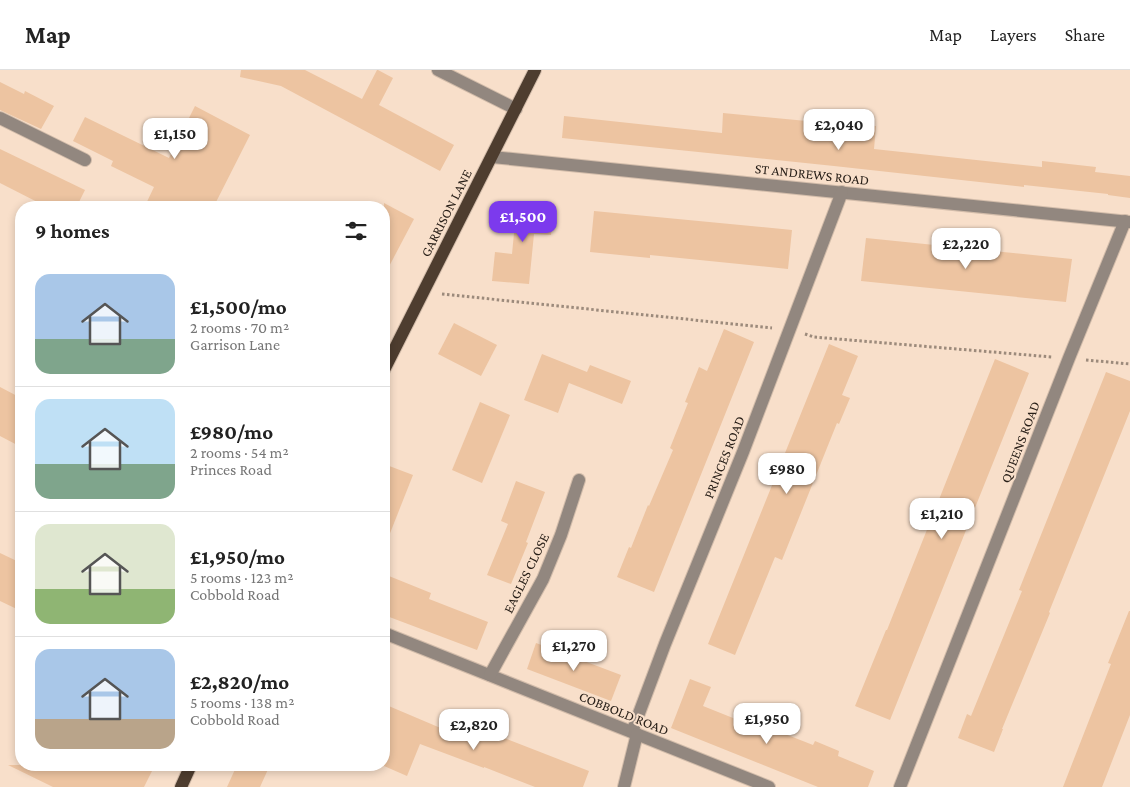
<!DOCTYPE html>
<html lang="en">
<head>
<meta charset="utf-8">
<style>
	:root { --surface:#fff; --page:#f6f6f6; --text:#222; --muted:#767676; --line:#e0e0e0; --accent:#7c3aed }
	body { margin:0; font-family:"Crimson Pro",serif; background:var(--page); color:var(--text); height:100vh; display:flex; flex-direction:column; font-size:19px; white-space:nowrap }
	* { box-sizing:border-box; margin:0 }
	p { font-size:16px; color:var(--muted) }
	.icon { flex:none; width:28px; height:28px; fill:none; stroke:currentColor; stroke-width:2; stroke-linecap:round; stroke-linejoin:round }
	.map { position:relative; flex:1; overflow:hidden }
	.drawer { position:absolute; left:15px; top:131px; width:375px; height:570px; display:flex; flex-direction:column; background:var(--surface); border-radius:20px; box-shadow:0 2px 8px #0003 }
	.drawer>* { flex:none }
	.price { position:absolute; translate:-50% -42px; padding:0 11px; border-radius:10px; background:#fff; color:#222; font-size:16px; line-height:32px; filter:drop-shadow(0 1px 2px #0008) }
	.price::after { content:''; position:absolute; left:50%; top:30px; width:15px; height:11px; margin-left:-8px; background:inherit; clip-path:polygon(0 0,100% 0,50% 100%) }
	.price.current { background:var(--accent); color:#fff }
	ul { padding:0; list-style:none }
	li { display:flex; align-items:center; gap:15px; height:125px; padding:0 20px }
	li+li { border-top:1px solid var(--line) }
	li span { display:grid; place-items:center; flex:none; width:140px; height:100px; border-radius:15px; color:#555 }
	li>.icon { margin-inline-start:auto }
	span .icon { width:60px; height:60px; fill:#fffc; stroke-width:1 }
	li b { font-size:21px }
	h2 { display:flex; justify-content:space-between; align-items:center; height:60px; padding:0 20px; font-size:21px }
	header { display:flex; align-items:center; gap:30px; box-sizing:border-box; height:70px; padding:0 25px; background:var(--surface); border-bottom:1px solid var(--line) }
	header strong { font-size:24px }
	nav { display:flex; gap:28px; margin-inline-start:auto; font-size:18px }
	.map>svg:first-child { display:block }
	.building { fill:#edc4a1 }
	.lines { fill:none; stroke-linecap:round; stroke-linejoin:round }
	.minor-casing { stroke:#d2bcaa; stroke-width:14 }
	.primary-casing { stroke:#d2bcaa; stroke-width:14 }
	.path { stroke:#9c8a7b; stroke-width:3; stroke-dasharray:2.5 2.5; stroke-linecap:butt }
	.minor { stroke:#92877f; stroke-width:12 }
	.primary { stroke:#4e3d2f; stroke-width:12 }
	.labels { text-anchor:middle; stroke-width:4; stroke-linejoin:round; paint-order:stroke }
	.street-label { font-size:14px; fill:#271e17; stroke:#f8dfca }
</style>
</head>
<body>
<header>
<strong>Map</strong>
<nav><a>Map</a><a>Layers</a><a>Share</a></nav>
</header>
<div class="map">
<svg width="1130" height="717" viewBox="0 0 1130 717">
	<rect width="100%" height="100%" fill="#f8dfca"/>
	<g class="building">
		<polygon points="241,0 305,0 362,29 377,0 378,0 393,8 379,35 454,75 440,101 281,16 240,7"/>
		<polygon points="0,12 24,24 25,21 54,36 41,59 0,40"/>
		<polygon points="195,36 250,65 213,138 144,138 154,117 111,96 113,91 73,71 85,47 169,88"/>
		<polygon points="723,43 838,54 839,53 876,56 874,79 1042,97 1042,91 1096,97 1095,102 1130,106 1130,128 1108,125 1108,124 1024,115 1024,117 834,96 562,68 564,46 722,63"/>
		<polygon points="0,79 85,120 76,138 49,138 0,113"/>
		<polygon points="517,132 554,136 551,165 534,164 529,214 492,211 495,182 512,184"/>
		<polygon points="384,133 414,149 384,206"/>
		<polygon points="594,141 792,160 788,199 650,185 650,188 590,182"/>
		<polygon points="866,168 1072,189 1066,232 861,211"/>
		<polygon points="454,253 497,275 481,306 438,284"/>
		<polygon points="724,259 754,272 654,522 617,507 629,477 631,478 648,435 649,436 673,380 670,378 688,333 685,332 699,297 707,301"/>
		<polygon points="829,274 858,286 842,325 850,328 839,354 837,353 782,490 775,487 735,585 708,574"/>
		<polygon points="542,284 587,302 590,295 631,311 622,334 569,313 558,343 524,330"/>
		<polygon points="995,289 1029,303 890,650 855,636 886,560 887,560"/>
		<polygon points="1106,302 1130,311 1130,341 1049,542 1050,543 1002,659 1003,659 994,682 958,668 967,644 971,646 1022,521 1019,520"/>
		<polygon points="0,317 21,328 21,377 0,366"/>
		<polygon points="480,332 510,345 482,413 452,400"/>
		<polygon points="384,394 413,405 385,476 384,476"/>
		<polygon points="516,411 545,422 526,472 528,473 511,514 487,505 508,454 501,451"/>
		<polygon points="0,483 21,493 21,541 0,531"/>
		<polygon points="384,504 431,523 429,529 488,552 477,580 384,545"/>
		<polygon points="1129,541 1130,541 1130,645 1102,717 1063,717 1111,594 1108,593"/>
		<polygon points="536,573 621,605 611,631 527,599"/>
		<polygon points="690,609 711,617 703,636 748,654 749,650 813,675 815,671 839,681 838,686 874,701 868,717 818,717 671,658"/>
		<polygon points="384,634 450,662 455,649 589,701 583,717 535,717 484,697 484,698 420,674 407,706 384,696"/>
		<polygon points="8,695 155,695 144,717 53,717"/>
		<polygon points="237,695 270,695 260,717 227,717"/>
	</g>
	<g class="lines">
		<defs>
			<g id="minor">
				<polyline points="438,0 516,39"/>
				<polyline points="0,48 85,90"/>
				<polyline points="492,87 1130,152"/>
				<polyline points="384,563 769,717"/>
				<polyline points="490,605 543,509 561,465 579,410"/>
				<polyline points="632,662 665,574 743,382 842,122"/>
				<polyline points="624,717 637,664"/>
				<polyline points="900,717 1069,288 1125,151"/>
			</g>
			<g id="primary">
				<polyline points="384,300 535,0"/>
				<polyline points="181,717 191,695"/>
			</g>
		</defs>
		<use href="#minor" class="minor-casing"/>
		<use href="#primary" class="primary-casing"/>
		<g class="path">
			<polyline points="442,224 772,258"/>
			<polyline points="805,264 814,267 1052,287"/>
			<polyline points="1086,290 1130,294"/>
		</g>
		<use href="#minor" class="minor"/>
		<use href="#primary" class="primary"/>
	</g>
	<g class="labels">
		<g class="street-label">
			<text transform="translate(812 104) rotate(6)" y="5">ST ANDREWS ROAD</text>
			<text transform="translate(446 143) rotate(-63)" y="5">GARRISON LANE</text>
			<text transform="translate(1020 372) rotate(-69)" y="5">QUEENS ROAD</text>
			<text transform="translate(724 387) rotate(-68)" y="5">PRINCES ROAD</text>
			<text transform="translate(526 503) rotate(-64)" y="5">EAGLES CLOSE</text>
			<text transform="translate(624 643) rotate(22)" y="5">COBBOLD ROAD</text>
		</g>
	</g>
</svg>
<b class="price" style="left:839px;top:81px">£2,040</b>
<b class="price" style="left:175px;top:90px">£1,150</b>
<b class="price current" style="left:523px;top:173px">£1,500</b>
<b class="price" style="left:966px;top:200px">£2,220</b>
<b class="price" style="left:787px;top:425px">£980</b>
<b class="price" style="left:942px;top:470px">£1,210</b>
<b class="price" style="left:574px;top:602px">£1,270</b>
<b class="price" style="left:767px;top:675px">£1,950</b>
<b class="price" style="left:474px;top:681px">£2,820</b>
<section class="drawer">
<h2>9 homes<svg class="icon" aria-label="filters" viewBox="0 0 24 24"><path d="M4 7h16M4 17h16"/><circle cx="9" cy="7" r="2"/><circle cx="15" cy="17" r="2"/></svg></h2>
<ul>
<li><span style="background:linear-gradient(#a9c7e8 65%,#7fa58c 0)"><svg class="icon" aria-label="home" viewBox="0 0 24 24"><path d="M3 11l9-7 9 7M6 9v11h12V9"/></svg></span><div><b>£1,500/mo</b><p>2 rooms · 70 m²</p><p>Garrison Lane</p></div></li>
<li><span style="background:linear-gradient(#bfe0f5 65%,#7fa58c 0)"><svg class="icon" aria-label="home" viewBox="0 0 24 24"><path d="M3 11l9-7 9 7M6 9v11h12V9"/></svg></span><div><b>£980/mo</b><p>2 rooms · 54 m²</p><p>Princes Road</p></div></li>
<li><span style="background:linear-gradient(#dfe7d0 65%,#8fb573 0)"><svg class="icon" aria-label="home" viewBox="0 0 24 24"><path d="M3 11l9-7 9 7M6 9v11h12V9"/></svg></span><div><b>£1,950/mo</b><p>5 rooms · 123 m²</p><p>Cobbold Road</p></div></li>
<li><span style="background:linear-gradient(#a9c7e8 70%,#b9a48a 0)"><svg class="icon" aria-label="home" viewBox="0 0 24 24"><path d="M3 11l9-7 9 7M6 9v11h12V9"/></svg></span><div><b>£2,820/mo</b><p>5 rooms · 138 m²</p><p>Cobbold Road</p></div></li>
</ul>
</section>
</div>
</body>
</html>
